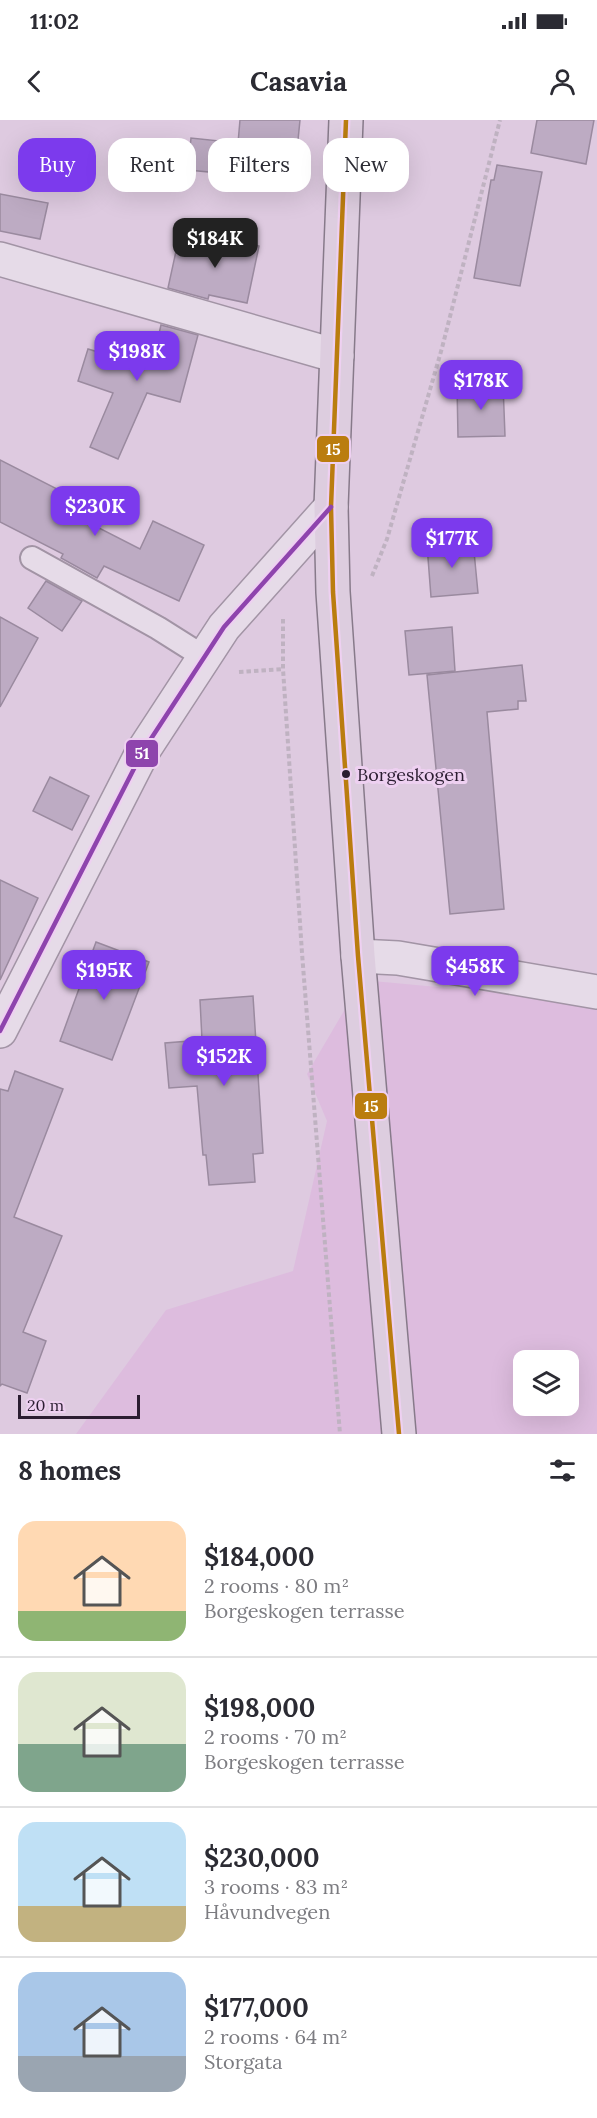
<!DOCTYPE html>
<html lang="en">
<head>
<meta charset="utf-8">
<style>
	:root { --surface:#fff; --page:#f2f2f3; --text:#2b2b33; --muted:#7c7c81; --line:#e1e1e2; --accent:#7c3aed }
	body { margin:0; font-family:Lora,serif; background:var(--page); color:var(--text); height:100vh; display:flex; flex-direction:column; font-size:22px; white-space:nowrap }
	* { box-sizing:border-box; margin:0 }
	p { font-size:20px; color:var(--muted) }
	.icon { flex:none; width:33px; height:33px; fill:none; stroke:currentColor; stroke-width:2; stroke-linecap:round; stroke-linejoin:round }
	.map { position:relative; height:1314px; overflow:hidden }
	.panel { display:flex; flex-direction:column; background:var(--surface); flex:1 }
	.panel>* { flex:none }
	.banner { position:absolute; left:18px; top:18px; width:561px; height:54px; display:flex; gap:12px }
	.controls { position:absolute; left:513px; top:1230px; display:grid; gap:12px }
	.controls a { display:grid; place-items:center; width:66px; height:66px; border-radius:12px; background:var(--surface); box-shadow:0 6px 24px #0002; font-size:30px }
	.scale { position:absolute; left:18px; bottom:15px; width:122px; box-sizing:border-box; padding-left:6px; border:3px solid #2b1d31; border-top:0; font-size:16px; line-height:21px; white-space:nowrap; color:#2b1d31; -webkit-text-stroke:4px #eed0f1; paint-order:stroke }
	.price { position:absolute; translate:-50% -51px; padding:0 14px; border-radius:12px; background:var(--accent); color:#fff; font-size:20px; line-height:39px; filter:drop-shadow(0 2px 3px #0008) }
	.price::after { content:''; position:absolute; left:50%; top:36px; width:18px; height:14px; margin-left:-9px; background:inherit; clip-path:polygon(0 0,100% 0,50% 100%) }
	.price.selected { background:#222; color:#fff }
	ul { padding:0; list-style:none }
	li { display:flex; align-items:center; gap:18px; height:150px; padding:0 18px }
	li+li { border-top:2px solid var(--line) }
	li span { display:grid; place-items:center; flex:none; width:168px; height:120px; border-radius:18px; color:#555 }
	li>.icon { margin-inline-start:auto }
	span .icon { width:72px; height:72px; fill:#fffc; stroke-width:1 }
	li b { font-size:26px }
	h2 { display:flex; justify-content:space-between; align-items:center; height:72px; padding:0 18px; font-size:26px }
	.tag { padding:0 21px; border-radius:18px; background:var(--surface); box-shadow:0 6px 24px #0002; font-size:21px; line-height:54px }
	.tag.selected { background:var(--accent); color:#fff }
	.status { display:flex; justify-content:space-between; align-items:center; height:42px; padding:0 30px; background:var(--surface); direction:ltr }
	.status svg { height:16px; fill:currentColor }
	header { display:flex; justify-content:space-between; align-items:center; height:78px; padding:0 18px; background:var(--surface); font-size:27px; font-weight:800 }
	.map>svg:first-child { display:block }
	.farmland { fill:#ddbcde; fill-rule:evenodd }
	.building { fill:#bdabc3; stroke:#9a8a9f; stroke-width:1.5 }
	.lines { fill:none; stroke-linecap:round; stroke-linejoin:round }
	.lane-casing { stroke:#a294a5; stroke-width:26 }
	.street-casing { stroke:#a294a5; stroke-width:36 }
	.primary-casing { stroke:#877a8a; stroke-width:36 }
	.path { stroke:#bfb2c1; stroke-width:4; stroke-dasharray:4.5 3; stroke-linecap:butt }
	.lane { stroke:#e6dbe8; stroke-width:22 }
	.street { stroke:#e6dbe8; stroke-width:33 }
	.primary { stroke:#ddcddf; stroke-width:33 }
	.bus-1-casing { stroke:#eed0f1; stroke-width:9 }
	.bus-2-casing { stroke:#eed0f1; stroke-width:9 }
	.bus-1 { stroke:#ba7d0f; stroke-width:4.5 }
	.bus-2 { stroke:#8e44ad; stroke-width:4.5 }
	.bus-dot { fill:#2b1d31; stroke:#eed0f1; stroke-width:2 }
	.labels { text-anchor:middle; stroke-width:6; stroke-linejoin:round; paint-order:stroke }
	.bus-label { font-size:18px; fill:#2b1d31; stroke:#eed0f1; text-anchor:start }
	.line-badge { stroke:#eed0f1; stroke-width:2 }
	.badge-label { font-size:16px; text-anchor:middle; font-weight:bold; fill:#fff }
</style>
</head>
<body>
<div class="status"><b>11:02</b><svg viewBox="0 0 49 12"><path d="M0 12V9h3v3zM5 12V6h3v6zM10 12V3h3v9zM15 12V0h3v12zM26 1h20v11H26zM47 4h2v5h-2z"/></svg></div>
<header><svg class="icon" aria-label="back" viewBox="0 0 24 24"><path d="M15 5l-7 7 7 7"/></svg>Casavia<svg class="icon" aria-label="person" viewBox="0 0 24 24"><circle cx="12" cy="8" r="4"/><path d="M4 21q1-7 8-7t8 7"/></svg></header>
<div class="map">
<svg width="597" height="1314" viewBox="0 0 597 1314">
	<rect width="100%" height="100%" fill="#decae0"/>
	<path class="farmland" d="M362,860L523,875L597,886V1314H76L166,1190L293,1151L327,1001L307,954ZM524,1240H568V1286H524Z"/>
	<g class="building">
		<polygon points="240,0 300,0 294,60 188,50 191,18 238,23"/>
		<polygon points="537,0 594,0 586,44 531,33"/>
		<polygon points="497,45 542,52 520,166 474,158 491,60 494,60"/>
		<polygon points="0,74 48,83 40,119 0,111"/>
		<polygon points="209,116 259,126 247,183 209,175 208,179 168,168 178,122 207,128"/>
		<polygon points="161,205 198,215 180,282 147,273 118,339 90,327 113,273 78,261 88,229 128,241 133,223 145,226 148,216 158,218"/>
		<polygon points="503,264 505,316 458,317 457,265"/>
		<polygon points="0,340 61,371 54,385 140,429 153,401 204,425 179,481 104,446 97,458 61,438 63,434 0,402"/>
		<polygon points="473,421 478,473 431,477 427,425"/>
		<polygon points="46,461 82,481 62,511 28,488"/>
		<polygon points="0,497 38,518 0,587"/>
		<polygon points="452,507 455,551 409,555 405,511"/>
		<polygon points="522,545 526,581 518,581 518,589 487,592 504,789 450,794 427,555"/>
		<polygon points="50,657 89,676 72,710 33,691"/>
		<polygon points="0,760 38,778 0,860"/>
		<polygon points="96,822 149,842 112,940 60,921"/>
		<polygon points="253,876 263,1033 253,1034 255,1062 209,1065 206,1035 203,1035 197,966 169,968 165,923 202,920 200,880"/>
		<polygon points="15,951 63,969 14,1097 62,1116 23,1212 46,1221 27,1273 2,1264 0,1266 0,969 8,971"/>
	</g>
	<g class="lines">
		<defs>
			<polyline id="lane" points="32,438 158,508 204,537"/>
			<g id="street">
				<polyline points="0,139 337,236"/>
				<polyline points="358,836 398,838 597,872"/>
				<polyline points="0,911 143,631 224,507 331,387"/>
			</g>
			<polyline id="primary" points="346,0 331,387 333,472 358,836 399,1314"/>
		</defs>
		<use href="#lane" class="lane-casing"/>
		<use href="#street" class="street-casing"/>
		<use href="#primary" class="primary-casing"/>
		<g class="path">
			<polyline points="372,456 387,419 442,228 500,0"/>
			<polyline points="283,499 283,549 302,833 340,1314"/>
			<polyline points="239,552 283,549"/>
		</g>
		<use href="#lane" class="lane"/>
		<use href="#street" class="street"/>
		<use href="#primary" class="primary"/>
		<defs>
			<polyline id="bus-1" points="346,0 331,387 333,472 358,836 399,1314"/>
			<polyline id="bus-2" points="0,911 143,631 224,507 331,387"/>
		</defs>
		<use href="#bus-1" class="bus-1-casing"/>
		<use href="#bus-2" class="bus-2-casing"/>
		<use href="#bus-1" class="bus-1"/>
		<use href="#bus-2" class="bus-2"/>
	</g>
	<circle class="bus-dot" cx="346" cy="654" r="5"/>
	<g class="labels">
		<g class="bus-label">
			<text x="357" y="661">Borgeskogen</text>
		</g>
	</g>
	<g class="line-badge">
		<rect x="316" y="315" width="34" height="28" rx="6" fill="#ba7d0f"/>
		<rect x="125" y="619" width="34" height="29" rx="6" fill="#8e44ad"/>
		<rect x="354" y="972" width="34" height="28" rx="6" fill="#ba7d0f"/>
	</g>
	<g class="badge-label">
		<text x="333" y="335">15</text>
		<text x="142" y="639">51</text>
		<text x="371" y="992">15</text>
	</g>
</svg>
<div class="controls">
<a><svg class="icon" aria-label="layers" viewBox="0 0 24 24"><path d="M12 4l9 5-9 5-9-5zM3 14l9 5 9-5"/></svg></a>
</div>
<div class="scale">20 m</div>
<b class="price selected" style="left:215px;top:149px">$184K</b>
<b class="price" style="left:137px;top:262px">$198K</b>
<b class="price" style="left:481px;top:291px">$178K</b>
<b class="price" style="left:95px;top:417px">$230K</b>
<b class="price" style="left:452px;top:449px">$177K</b>
<b class="price" style="left:475px;top:877px">$458K</b>
<b class="price" style="left:104px;top:881px">$195K</b>
<b class="price" style="left:224px;top:967px">$152K</b>
<div class="banner">
<a class="tag selected">Buy</a>
<a class="tag">Rent</a>
<a class="tag">Filters</a>
<a class="tag">New</a>
</div>
</div>
<section class="panel">
<h2>8 homes<svg class="icon" aria-label="filters" viewBox="0 0 24 24"><path d="M4 7h16M4 17h16"/><circle cx="9" cy="7" r="2"/><circle cx="15" cy="17" r="2"/></svg></h2>
<ul>
<li><span style="background:linear-gradient(#ffd9b3 75%,#8fb573 0)"><svg class="icon" aria-label="home" viewBox="0 0 24 24"><path d="M3 11l9-7 9 7M6 9v11h12V9"/></svg></span><div><b>$184,000</b><p>2 rooms · 80 m²</p><p>Borgeskogen terrasse</p></div></li>
<li><span style="background:linear-gradient(#dfe7d0 60%,#7fa58c 0)"><svg class="icon" aria-label="home" viewBox="0 0 24 24"><path d="M3 11l9-7 9 7M6 9v11h12V9"/></svg></span><div><b>$198,000</b><p>2 rooms · 70 m²</p><p>Borgeskogen terrasse</p></div></li>
<li><span style="background:linear-gradient(#bfe0f5 70%,#c2b280 0)"><svg class="icon" aria-label="home" viewBox="0 0 24 24"><path d="M3 11l9-7 9 7M6 9v11h12V9"/></svg></span><div><b>$230,000</b><p>3 rooms · 83 m²</p><p>Håvundvegen</p></div></li>
<li><span style="background:linear-gradient(#a9c7e8 70%,#9aa5b1 0)"><svg class="icon" aria-label="home" viewBox="0 0 24 24"><path d="M3 11l9-7 9 7M6 9v11h12V9"/></svg></span><div><b>$177,000</b><p>2 rooms · 64 m²</p><p>Storgata</p></div></li>
</ul>
</section>
</body>
</html>
